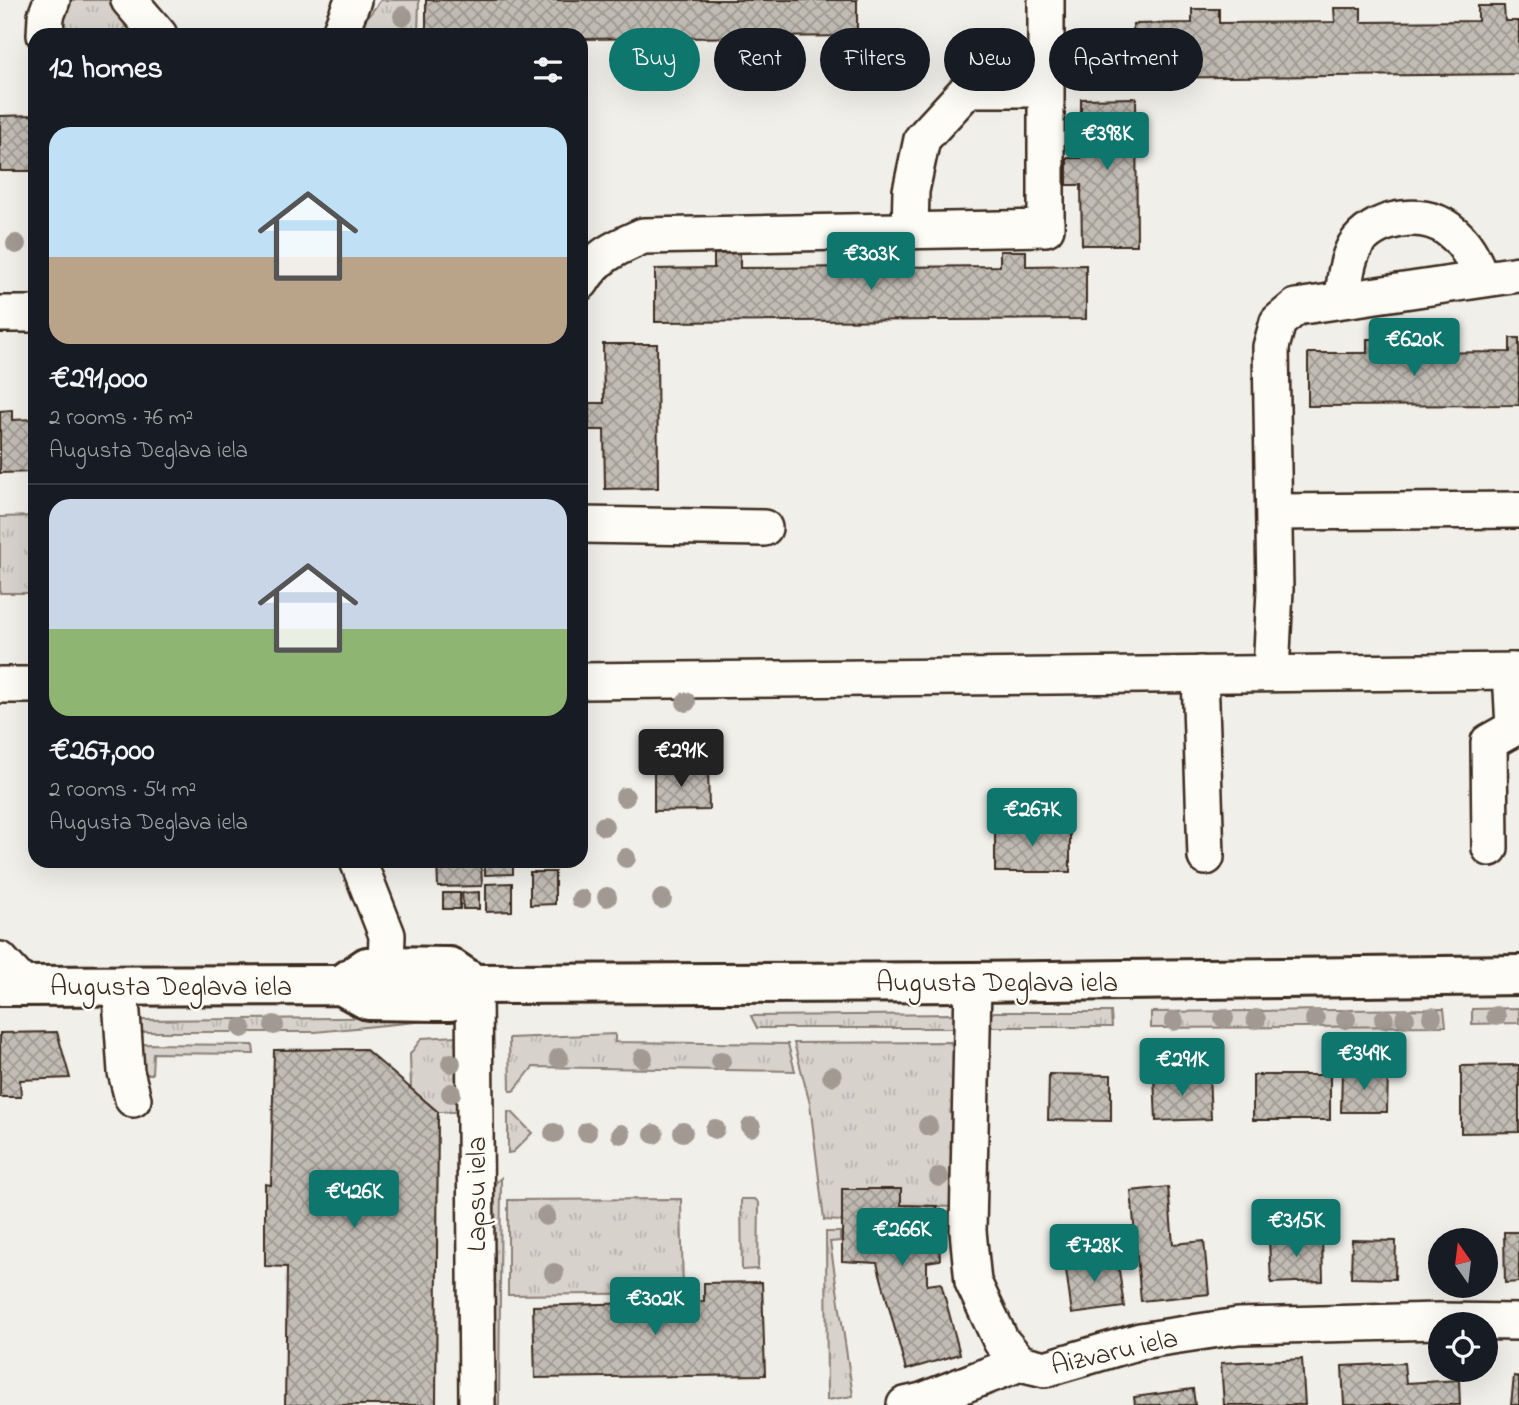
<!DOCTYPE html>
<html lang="en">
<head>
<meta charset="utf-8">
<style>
	:root { --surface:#171b24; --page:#20242c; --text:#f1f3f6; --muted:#9ea1a6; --line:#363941; --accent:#0f766e }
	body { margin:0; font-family:"Indie Flower",sans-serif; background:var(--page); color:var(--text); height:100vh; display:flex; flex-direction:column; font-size:26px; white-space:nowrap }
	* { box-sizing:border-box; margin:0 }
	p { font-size:23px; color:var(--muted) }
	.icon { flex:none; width:38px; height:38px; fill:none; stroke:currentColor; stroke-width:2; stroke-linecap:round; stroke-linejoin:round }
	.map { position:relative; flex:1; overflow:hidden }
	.panel { position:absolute; left:28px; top:28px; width:560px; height:840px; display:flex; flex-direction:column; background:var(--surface); border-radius:21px; box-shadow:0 7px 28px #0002 }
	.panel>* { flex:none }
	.banner { position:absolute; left:609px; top:28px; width:665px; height:63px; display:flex; gap:14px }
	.needle { width:46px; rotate:346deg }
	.tools { position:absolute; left:1428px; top:1228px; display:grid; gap:14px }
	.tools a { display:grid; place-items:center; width:70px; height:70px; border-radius:50%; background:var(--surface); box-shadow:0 7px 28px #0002; font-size:35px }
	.price { position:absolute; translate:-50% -60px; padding:0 16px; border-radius:7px; background:var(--accent); color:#fff; font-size:23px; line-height:46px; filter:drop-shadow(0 2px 4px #0008) }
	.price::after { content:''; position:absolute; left:50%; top:42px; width:21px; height:16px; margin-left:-10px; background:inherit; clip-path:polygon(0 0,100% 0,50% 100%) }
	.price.current { background:#222; color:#fff }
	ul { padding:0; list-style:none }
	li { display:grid; align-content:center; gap:14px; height:371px; padding:0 21px }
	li+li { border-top:2px solid var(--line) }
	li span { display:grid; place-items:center; height:217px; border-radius:21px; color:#555 }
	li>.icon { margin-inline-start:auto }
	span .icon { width:126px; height:126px; fill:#fffc; stroke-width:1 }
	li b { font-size:30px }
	h2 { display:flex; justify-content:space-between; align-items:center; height:84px; padding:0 21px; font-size:30px }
	.chip { padding:0 24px; border-radius:32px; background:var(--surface); box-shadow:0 7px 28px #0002; font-size:24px; line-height:63px }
	.chip.current { background:var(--accent); color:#fff }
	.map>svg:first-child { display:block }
	.grass { fill:url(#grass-tufts); stroke:#897e75; stroke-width:2 }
	.building { fill:url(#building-cross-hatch); stroke:#3b2a1e; stroke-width:2 }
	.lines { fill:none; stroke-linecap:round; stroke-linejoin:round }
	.minor-casing { stroke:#3b2a1e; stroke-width:40 }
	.major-casing { stroke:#3b2a1e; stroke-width:44 }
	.minor { stroke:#fdfcf7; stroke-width:35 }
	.major { stroke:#fdfcf7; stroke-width:38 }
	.tree { fill:#a29a92 }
	.labels { text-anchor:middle; stroke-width:5; stroke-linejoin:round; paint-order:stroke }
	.street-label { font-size:28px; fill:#3b2a1e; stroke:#fdfcf7 }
</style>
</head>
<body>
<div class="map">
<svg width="1519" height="1405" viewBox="0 0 1519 1405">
	<defs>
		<pattern id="grass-tufts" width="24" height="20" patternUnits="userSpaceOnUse" patternTransform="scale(1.75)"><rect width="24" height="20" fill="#d7d2cc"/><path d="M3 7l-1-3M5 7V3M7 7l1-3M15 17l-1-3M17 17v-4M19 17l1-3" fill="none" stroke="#b9b4af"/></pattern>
		<pattern id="building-cross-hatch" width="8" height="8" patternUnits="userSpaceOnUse" patternTransform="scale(1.75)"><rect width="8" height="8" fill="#c1bcb4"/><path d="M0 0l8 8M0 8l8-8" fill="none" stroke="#9e9992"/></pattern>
	</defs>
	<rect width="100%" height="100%" fill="#f1efea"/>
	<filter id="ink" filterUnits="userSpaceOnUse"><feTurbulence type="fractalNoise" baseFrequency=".0143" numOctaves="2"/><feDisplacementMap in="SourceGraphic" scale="14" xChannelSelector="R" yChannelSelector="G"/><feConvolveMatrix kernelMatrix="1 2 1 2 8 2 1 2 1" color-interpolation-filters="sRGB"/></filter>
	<g filter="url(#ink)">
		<g class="grass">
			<polygon points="65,0 114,0 125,22 124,35 56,35"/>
			<polygon points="381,0 419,0 418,35 359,35 363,23"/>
			<polygon points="35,516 35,593 0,593 0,517"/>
			<polygon points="1519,1008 1519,1023 1472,1024 1472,1009"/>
			<polygon points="1444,1009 1446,1026 1151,1028 1151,1012"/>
			<polygon points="994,1012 1111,1012 1112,1027 982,1027 985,1018"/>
			<polygon points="957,1014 959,1028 757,1028 751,1016"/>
			<polygon points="424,1017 425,1021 315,1032 135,1032 135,1023 143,1020"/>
			<polygon points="615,1034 615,1042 788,1044 795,1071 533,1067 514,1091 510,1091 509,1038"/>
			<polygon points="457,1036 463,1112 438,1112 411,1089 410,1054 422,1038"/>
			<polygon points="951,1042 955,1056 952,1207 901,1205 900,1189 843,1189 842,1221 824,1220 810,1104 794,1043"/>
			<polygon points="138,1044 253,1045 254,1054 153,1053 152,1074 140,1074"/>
			<polygon points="508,1112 512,1112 532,1133 513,1152 508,1153"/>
			<polygon points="501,1178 499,1405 493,1405 492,1198 493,1185"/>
			<polygon points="681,1199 683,1293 508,1295 508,1200"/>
			<polygon points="741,1199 755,1199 759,1203 758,1269 742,1270"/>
			<polygon points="826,1232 840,1232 840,1241 830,1242 853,1396 827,1400"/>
		</g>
		<g class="building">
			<polygon points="426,0 857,0 857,36 581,39 581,35 426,35"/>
			<polygon points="1478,6 1504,6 1505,21 1519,21 1519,74 1133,78 1133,24 1192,23 1192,9 1219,9 1219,23 1335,22 1334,8 1361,8 1361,22 1478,21"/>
			<polygon points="1136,98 1137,245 1082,245 1081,185 1067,185 1067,158 1081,158 1081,99"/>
			<polygon points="35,115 35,171 0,171 0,116"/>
			<polygon points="1000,251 1026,251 1026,266 1086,265 1086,319 655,322 655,269 714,268 714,254 740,253 740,268 857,267 857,253 883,252 883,267 1000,266"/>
			<polygon points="1510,338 1519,338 1519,405 1308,406 1308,353 1367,353 1367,339 1394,339 1394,353 1510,352"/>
			<polygon points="603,344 657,344 658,488 605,489 604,430 589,430 589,403 604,403"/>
			<polygon points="12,410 12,420 35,419 35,472 0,473 0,411"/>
			<polygon points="654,767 708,767 709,810 654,811"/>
			<rect x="995" y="823" width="75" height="49"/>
			<polygon points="437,861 481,861 482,886 438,887"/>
			<polygon points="485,861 513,861 513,874 485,875"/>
			<polygon points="530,872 555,872 555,904 530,905"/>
			<polygon points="512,883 512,911 486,912 486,884"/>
			<polygon points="479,892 479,909 463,909 462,893"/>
			<rect x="443" y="893" width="17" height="16"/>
			<polygon points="57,1032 70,1078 20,1080 21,1097 0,1097 0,1033"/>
			<polygon points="365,1049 438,1112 436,1405 285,1405 287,1267 265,1266 265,1184 271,1185 274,1050"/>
			<polygon points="1519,1065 1519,1132 1461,1133 1461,1066"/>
			<polygon points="1342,1071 1388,1071 1387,1112 1341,1112"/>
			<polygon points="1049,1074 1111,1075 1111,1121 1048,1120"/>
			<polygon points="1209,1074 1211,1119 1156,1121 1154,1076"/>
			<rect x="1253" y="1075" width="77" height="45"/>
			<polygon points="1168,1187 1173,1244 1204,1241 1209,1294 1141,1301 1131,1191"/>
			<polygon points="842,1189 901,1189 901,1205 937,1206 940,1260 927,1262 927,1285 941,1283 960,1354 906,1370 877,1263 842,1261"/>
			<polygon points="1504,1232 1519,1232 1519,1282 1505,1283"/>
			<polygon points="1322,1236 1323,1281 1271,1283 1269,1238"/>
			<polygon points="1352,1240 1396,1241 1395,1279 1351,1278"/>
			<polygon points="1117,1255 1124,1307 1072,1314 1065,1262"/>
			<polygon points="762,1282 765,1375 535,1378 533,1306 704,1301 704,1283"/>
			<polygon points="1302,1359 1305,1405 1224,1405 1221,1363"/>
			<polygon points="1404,1363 1406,1383 1459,1380 1460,1405 1344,1405 1342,1366"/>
			<polygon points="1514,1376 1519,1377 1519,1405 1511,1405"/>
			<polygon points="1193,1389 1195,1405 1135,1405 1134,1397"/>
		</g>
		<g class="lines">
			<defs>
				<g id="minor">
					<polyline points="129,0 159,35"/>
					<polyline points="45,35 46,16 52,0"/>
					<polyline points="339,35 353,0"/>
					<polyline points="910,230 911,191 922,139 968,89 1045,89"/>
					<path d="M581,282C597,255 616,248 643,236L1046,228V0"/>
					<path d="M1343,299C1345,281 1346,262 1355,246C1373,218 1421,209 1448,229C1466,242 1473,258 1481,278"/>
					<polyline points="0,314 35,314"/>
					<polyline points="1275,512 1519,510"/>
					<polyline points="581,525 764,528"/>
					<polyline points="1271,673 1275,590 1271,347 1278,322 1296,307 1519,274"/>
					<polyline points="1200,674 1206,857"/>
					<polyline points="581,681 1519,671"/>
					<polyline points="0,685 35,685"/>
					<polyline points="1490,848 1489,742 1514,728 1511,671"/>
					<polyline points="358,861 387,935 386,966"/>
					<polyline points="0,960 23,985"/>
					<polyline points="973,982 968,1231 973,1282 1001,1341 1020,1363 1045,1369 1140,1341 1238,1326 1439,1321 1519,1322"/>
					<polyline points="120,984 126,1072 133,1099"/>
					<polyline points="474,984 477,1405"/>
					<polyline points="905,1405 922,1401 1020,1363"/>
				</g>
				<g id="major">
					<polyline points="341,985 367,967 386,966 449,967 474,984 973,982 1519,975"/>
					<polyline points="0,986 341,985 368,1000 437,1001 450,1001 474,984"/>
				</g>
			</defs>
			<use href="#minor" class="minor-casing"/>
			<use href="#major" class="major-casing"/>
			<use href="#minor" class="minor"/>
			<use href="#major" class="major"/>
		</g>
		<g class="tree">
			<circle cx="403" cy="16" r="10"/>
			<circle cx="16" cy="244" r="10"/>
			<circle cx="686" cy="702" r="10"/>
			<circle cx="625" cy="797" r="10"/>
			<circle cx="604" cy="826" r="10"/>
			<circle cx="626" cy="858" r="10"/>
			<circle cx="607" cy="897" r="10"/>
			<circle cx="581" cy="899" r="10"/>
			<circle cx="662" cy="899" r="10"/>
			<circle cx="1496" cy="1016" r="10"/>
			<circle cx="1432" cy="1017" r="10"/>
			<circle cx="1224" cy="1018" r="10"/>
			<circle cx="1405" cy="1018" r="10"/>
			<circle cx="1256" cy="1019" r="10"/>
			<circle cx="1315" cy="1019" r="10"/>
			<circle cx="1346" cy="1019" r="10"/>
			<circle cx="1384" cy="1019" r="10"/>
			<circle cx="1174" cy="1021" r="10"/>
			<circle cx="274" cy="1025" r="10"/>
			<circle cx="242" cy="1028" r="10"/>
			<circle cx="559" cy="1058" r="10"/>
			<circle cx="643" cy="1058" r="10"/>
			<circle cx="721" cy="1061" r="10"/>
			<circle cx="451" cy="1063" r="10"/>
			<circle cx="832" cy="1076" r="10"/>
			<circle cx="451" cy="1093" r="10"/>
			<circle cx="928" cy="1126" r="10"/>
			<circle cx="751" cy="1127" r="10"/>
			<circle cx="715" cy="1129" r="10"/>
			<circle cx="587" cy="1132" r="10"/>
			<circle cx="683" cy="1132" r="10"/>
			<circle cx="554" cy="1133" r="10"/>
			<circle cx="621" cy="1134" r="10"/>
			<circle cx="654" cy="1134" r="10"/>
			<circle cx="939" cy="1177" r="10"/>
			<circle cx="546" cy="1216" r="10"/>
			<circle cx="554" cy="1273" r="10"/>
		</g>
	</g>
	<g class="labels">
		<g class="street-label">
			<text x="997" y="991">Augusta Deglava iela</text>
			<text x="171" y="995">Augusta Deglava iela</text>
			<text transform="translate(475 1194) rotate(-90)" y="10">Lapsu iela</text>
			<text transform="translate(1114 1350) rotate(-13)" y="10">Aizvaru iela</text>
		</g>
	</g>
</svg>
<div class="tools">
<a><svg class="needle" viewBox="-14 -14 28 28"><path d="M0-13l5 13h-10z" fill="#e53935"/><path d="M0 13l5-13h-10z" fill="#9ea1a6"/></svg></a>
<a><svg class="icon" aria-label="locate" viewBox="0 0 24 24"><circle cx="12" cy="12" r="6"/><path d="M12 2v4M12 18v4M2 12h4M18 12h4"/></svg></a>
</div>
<b class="price" style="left:1107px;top:172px">€398K</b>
<b class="price" style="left:871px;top:292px">€303K</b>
<b class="price" style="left:1414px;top:378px">€620K</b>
<b class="price current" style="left:681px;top:789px">€291K</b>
<b class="price" style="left:1032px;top:848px">€267K</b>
<b class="price" style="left:1364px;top:1092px">€349K</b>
<b class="price" style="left:1182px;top:1098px">€291K</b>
<b class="price" style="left:354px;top:1230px">€426K</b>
<b class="price" style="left:1296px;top:1259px">€315K</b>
<b class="price" style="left:902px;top:1268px">€266K</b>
<b class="price" style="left:1094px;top:1284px">€728K</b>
<b class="price" style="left:655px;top:1337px">€302K</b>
<div class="banner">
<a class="chip current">Buy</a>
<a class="chip">Rent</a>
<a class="chip">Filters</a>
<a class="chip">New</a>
<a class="chip">Apartment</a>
</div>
<section class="panel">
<h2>12 homes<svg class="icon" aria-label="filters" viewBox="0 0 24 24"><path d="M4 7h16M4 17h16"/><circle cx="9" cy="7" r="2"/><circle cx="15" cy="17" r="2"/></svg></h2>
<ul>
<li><span style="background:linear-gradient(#bfe0f5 60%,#b9a48a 0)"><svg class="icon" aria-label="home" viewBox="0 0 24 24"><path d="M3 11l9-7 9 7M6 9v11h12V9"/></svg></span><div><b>€291,000</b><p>2 rooms · 76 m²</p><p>Augusta Deglava iela</p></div></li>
<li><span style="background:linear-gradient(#c9d6e8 60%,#8fb573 0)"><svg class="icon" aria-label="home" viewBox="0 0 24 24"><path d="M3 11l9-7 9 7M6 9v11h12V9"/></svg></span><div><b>€267,000</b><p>2 rooms · 54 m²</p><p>Augusta Deglava iela</p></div></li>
</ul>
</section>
</div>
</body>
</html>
